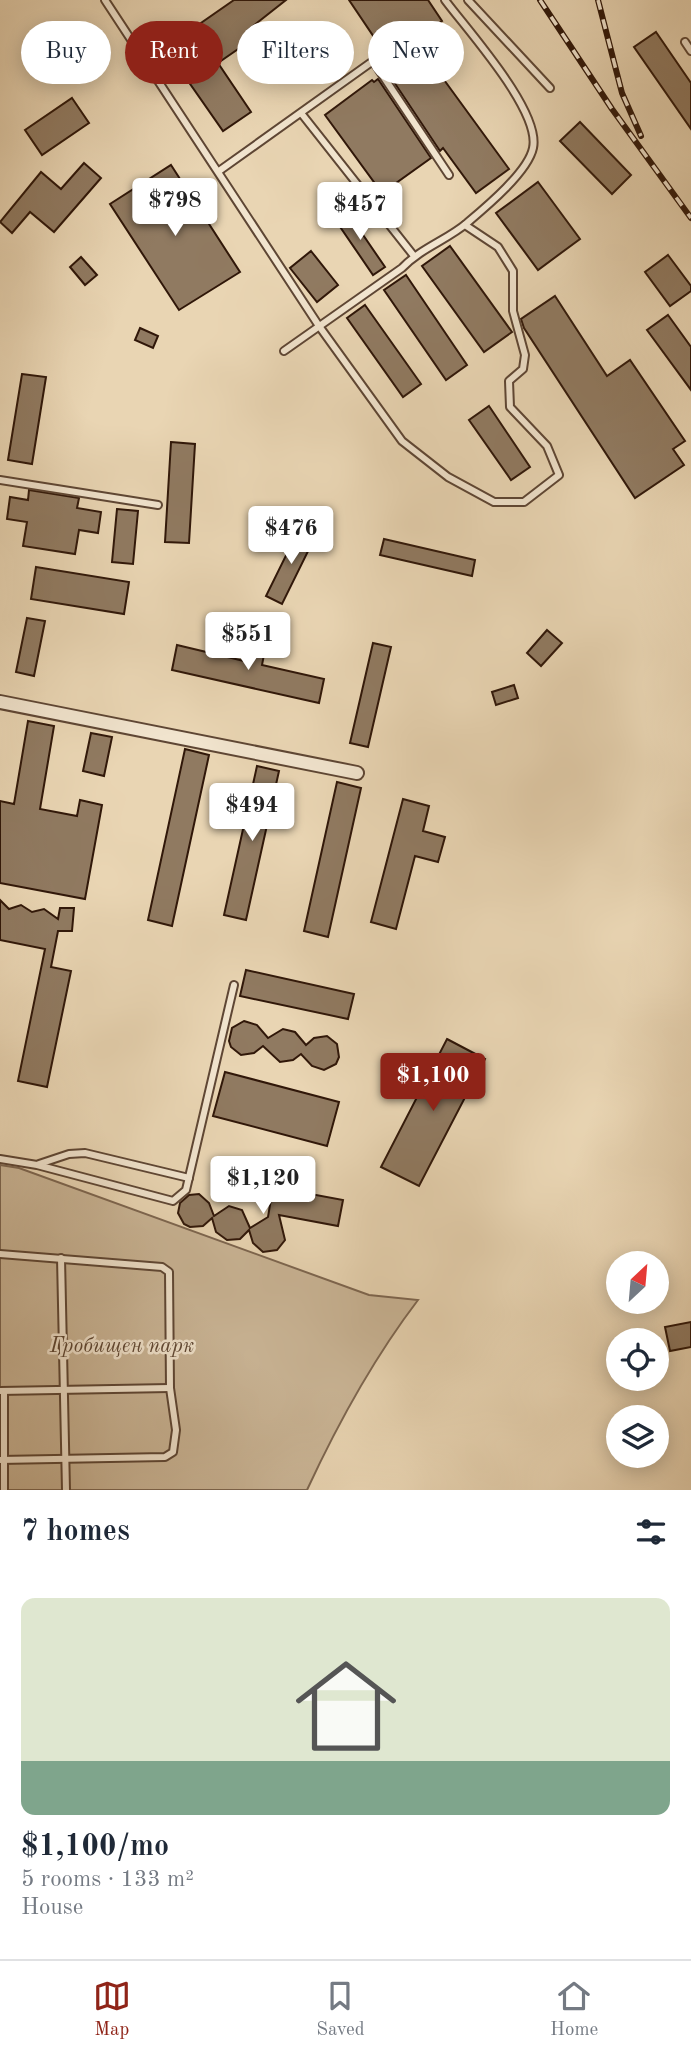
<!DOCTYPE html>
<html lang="en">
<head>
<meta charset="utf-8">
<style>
	:root { --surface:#fff; --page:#f6f6f7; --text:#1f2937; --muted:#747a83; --line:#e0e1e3; --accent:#8f2418 }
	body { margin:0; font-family:"Old Standard TT",serif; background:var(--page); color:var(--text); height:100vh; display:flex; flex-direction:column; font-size:26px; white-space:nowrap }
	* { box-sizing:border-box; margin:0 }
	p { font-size:23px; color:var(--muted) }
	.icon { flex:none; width:38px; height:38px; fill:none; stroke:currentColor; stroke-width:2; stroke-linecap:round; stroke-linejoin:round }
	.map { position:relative; height:1490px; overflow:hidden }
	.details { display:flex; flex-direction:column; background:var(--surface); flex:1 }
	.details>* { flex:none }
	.banner { position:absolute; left:21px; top:21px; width:649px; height:63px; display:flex; gap:14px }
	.needle { width:46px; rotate:26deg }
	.controls { position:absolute; left:606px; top:1251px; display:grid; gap:14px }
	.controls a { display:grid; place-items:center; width:63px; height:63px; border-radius:50%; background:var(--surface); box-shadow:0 4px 18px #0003; font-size:35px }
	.price { position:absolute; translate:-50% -60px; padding:0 16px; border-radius:7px; background:#fff; color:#222; font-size:23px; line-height:46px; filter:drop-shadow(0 2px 4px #0008) }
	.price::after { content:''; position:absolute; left:50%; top:42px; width:21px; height:16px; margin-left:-10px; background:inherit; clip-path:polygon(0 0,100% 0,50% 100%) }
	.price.on { background:var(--accent); color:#fff }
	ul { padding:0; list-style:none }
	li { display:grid; align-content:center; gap:14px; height:371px; padding:0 21px }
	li+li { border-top:2px solid var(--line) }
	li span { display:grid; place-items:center; height:217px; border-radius:14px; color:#555 }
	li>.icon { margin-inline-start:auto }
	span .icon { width:126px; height:126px; fill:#fffc; stroke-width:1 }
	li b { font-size:30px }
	h2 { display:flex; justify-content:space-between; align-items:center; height:84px; padding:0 21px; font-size:30px }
	.pill { padding:0 24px; border-radius:32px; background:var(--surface); box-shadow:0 4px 18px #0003; font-size:24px; line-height:63px }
	.pill.on { background:var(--accent); color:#fff }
	.dock { display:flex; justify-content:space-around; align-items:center; height:98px; border-top:2px solid var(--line); background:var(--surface); font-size:19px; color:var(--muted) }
	.dock a { display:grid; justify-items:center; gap:4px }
	.dock .on { color:var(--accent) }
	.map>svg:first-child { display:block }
	.green { fill:#cab596; stroke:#7d6650; stroke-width:2 }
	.building { fill:#907a61; stroke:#301709; stroke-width:2 }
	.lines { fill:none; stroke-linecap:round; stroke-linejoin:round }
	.service-casing { stroke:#5e4634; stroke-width:10 }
	.minor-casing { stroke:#5e4634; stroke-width:16 }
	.service { stroke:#f1e4ce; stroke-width:6 }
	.minor { stroke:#f1e4ce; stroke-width:12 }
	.rail-casing { stroke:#301709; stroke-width:6 }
	.rail { stroke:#f1e4ce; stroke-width:3.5; stroke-dasharray:10; stroke-linecap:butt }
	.labels { text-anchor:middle; stroke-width:5; stroke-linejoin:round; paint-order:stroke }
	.park-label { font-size:21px; font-style:italic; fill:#5e4633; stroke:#f1e4ce }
</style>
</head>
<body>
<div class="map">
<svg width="691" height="1490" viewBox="0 0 691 1490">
	<rect width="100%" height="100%" fill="#e9d5b3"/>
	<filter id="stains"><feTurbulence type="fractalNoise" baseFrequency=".00286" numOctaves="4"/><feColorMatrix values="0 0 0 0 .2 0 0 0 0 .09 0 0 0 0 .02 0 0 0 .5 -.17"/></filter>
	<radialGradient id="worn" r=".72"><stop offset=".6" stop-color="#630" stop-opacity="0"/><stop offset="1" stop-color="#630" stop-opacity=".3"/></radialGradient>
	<path class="green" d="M0,1165L19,1168L369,1295L418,1300C373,1359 338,1423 307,1490H0Z"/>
	<g class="building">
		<polygon points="234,0 286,0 248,30 254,38 218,63 251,112 223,131 165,48"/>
		<polygon points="349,0 428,0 442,21 415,40 509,169 476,193 443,148 440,151 388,73 401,63 387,41 380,46"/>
		<polygon points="656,32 691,83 691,129 634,47"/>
		<polygon points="378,79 431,158 382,193 325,115 372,80 374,82"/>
		<polygon points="72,98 89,123 42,155 25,130"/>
		<polygon points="580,122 631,175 612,194 560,141"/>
		<polygon points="84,163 101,178 54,232 30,212 12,233 0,222 41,172 61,189"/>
		<polygon points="171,165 240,272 179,310 110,204"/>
		<polygon points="538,182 580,239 538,270 496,213"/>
		<polygon points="346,210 385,267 373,275 334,218"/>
		<polygon points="450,246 512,332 484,352 422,266"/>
		<polygon points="311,251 338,285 317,302 290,268"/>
		<polygon points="668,255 691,286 691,291 670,306 645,272"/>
		<polygon points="81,257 97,275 85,285 70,267"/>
		<polygon points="406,275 467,365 446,380 384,290"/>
		<polygon points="555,296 607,376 630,360 685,441 673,449 684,465 635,498 524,328 521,319"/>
		<polygon points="365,305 421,384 403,397 347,318"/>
		<polygon points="668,315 691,347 691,390 647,330"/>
		<polygon points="140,328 158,336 153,348 135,340"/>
		<polygon points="22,374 46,377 32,464 8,460"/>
		<polygon points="489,406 530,467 511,480 469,420"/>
		<polygon points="171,442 195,444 189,543 165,542"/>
		<polygon points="29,490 79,498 77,508 101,512 98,533 79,530 75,554 23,546 27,522 7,519 10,497 28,500"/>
		<polygon points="117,509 138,511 133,564 112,562"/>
		<polygon points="300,527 316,535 282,604 266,596"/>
		<polygon points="384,539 475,560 472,576 380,555"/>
		<polygon points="36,567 129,582 124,614 31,599"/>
		<polygon points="27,618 45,621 34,676 16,672"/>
		<polygon points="547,630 562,643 541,666 527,653"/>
		<polygon points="248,640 266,644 262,665 324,679 319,703 172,670 177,645 244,661"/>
		<polygon points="373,643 391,647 368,747 350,743"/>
		<polygon points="514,685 518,698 496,705 492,692"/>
		<polygon points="28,721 54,726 40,809 77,816 80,800 102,805 85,899 0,883 0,801 14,804"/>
		<polygon points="91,733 112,737 104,776 83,771"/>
		<polygon points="185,749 209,755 172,926 148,920"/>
		<polygon points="257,766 279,771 246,920 224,915"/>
		<polygon points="337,782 361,788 328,937 304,931"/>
		<polygon points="403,799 429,806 423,831 445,837 438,862 415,856 396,929 371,922"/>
		<polygon points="0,900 9,909 21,905 32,912 44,909 58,919 60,908 74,908 72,931 58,931 51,967 71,971 47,1087 18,1081 45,949 0,940"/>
		<polygon points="246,970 354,994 348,1019 240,996"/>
		<polygon points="244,1021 257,1025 268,1038 283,1029 295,1032 306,1045 314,1038 327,1036 337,1044 339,1057 336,1064 324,1070 312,1066 301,1054 293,1060 280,1062 263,1046 254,1053 241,1055 231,1047 229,1041 232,1028"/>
		<polygon points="447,1039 485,1059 419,1186 381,1167"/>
		<polygon points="225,1072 339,1102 327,1146 213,1116"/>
		<polygon points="273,1187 343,1200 338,1226 279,1215 285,1240 277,1250 263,1252 253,1243 249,1230 240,1239 227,1240 216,1232 212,1218 203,1226 190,1227 184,1224 178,1213 180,1203 189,1195 199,1194 209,1203 214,1216 229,1206 242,1210 250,1228 268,1217"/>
		<polygon points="691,1322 691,1347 670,1351 665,1327"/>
	</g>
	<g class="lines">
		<defs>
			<g id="service">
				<polyline points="105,0 319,326 402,441 448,477 494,502 524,502 559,475 547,446 510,407 509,381 523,369 525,355 513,311 513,271 498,247 465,225"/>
				<polyline points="468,0 550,88"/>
				<polyline points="685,42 691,51"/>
				<polyline points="301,113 414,256"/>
				<polyline points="219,171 373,61 449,175"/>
				<path d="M284,351L402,268C421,248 447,240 467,223C486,207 528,172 533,148C541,111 468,31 445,0"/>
				<polyline points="0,480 158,505"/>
				<polyline points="0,1159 37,1165 173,1201 186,1190 234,985"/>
				<polyline points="39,1164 69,1154 85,1153 189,1178"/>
				<polyline points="0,1254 162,1267 169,1272 170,1388 176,1430 173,1452 165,1457 0,1460"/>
				<polyline points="61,1258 66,1490"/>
				<polyline points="0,1391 170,1388"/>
				<polyline points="4,1490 4,1391"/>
			</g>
			<polyline id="minor" points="0,702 357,773"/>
		</defs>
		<use href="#service" class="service-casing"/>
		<use href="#minor" class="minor-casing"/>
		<use href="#service" class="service"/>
		<use href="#minor" class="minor"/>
		<defs>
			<g id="rail">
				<polyline points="540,0 612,109 691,218"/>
				<polyline points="598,0 622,93 641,136"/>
			</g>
		</defs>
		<use href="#rail" class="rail-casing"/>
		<use href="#rail" class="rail"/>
	</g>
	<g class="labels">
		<g class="park-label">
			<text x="122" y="1352">Гробищен парк</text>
		</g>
	</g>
	<rect width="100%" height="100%" filter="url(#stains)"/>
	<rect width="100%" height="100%" fill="url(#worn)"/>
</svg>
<div class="controls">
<a><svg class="needle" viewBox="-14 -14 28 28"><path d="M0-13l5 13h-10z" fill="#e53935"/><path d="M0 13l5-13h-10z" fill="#747a83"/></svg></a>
<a><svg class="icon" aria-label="locate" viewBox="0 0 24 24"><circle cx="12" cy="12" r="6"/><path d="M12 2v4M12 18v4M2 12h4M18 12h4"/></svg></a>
<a><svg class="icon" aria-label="layers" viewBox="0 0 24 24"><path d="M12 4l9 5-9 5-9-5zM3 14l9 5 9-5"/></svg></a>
</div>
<b class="price" style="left:175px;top:238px">$798</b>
<b class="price" style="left:360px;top:242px">$457</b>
<b class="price" style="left:291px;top:566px">$476</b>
<b class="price" style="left:248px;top:672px">$551</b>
<b class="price" style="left:252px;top:843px">$494</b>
<b class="price on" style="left:433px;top:1113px">$1,100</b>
<b class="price" style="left:263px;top:1216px">$1,120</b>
<div class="banner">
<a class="pill">Buy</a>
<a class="pill on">Rent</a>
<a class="pill">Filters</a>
<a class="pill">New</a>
</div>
</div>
<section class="details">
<h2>7 homes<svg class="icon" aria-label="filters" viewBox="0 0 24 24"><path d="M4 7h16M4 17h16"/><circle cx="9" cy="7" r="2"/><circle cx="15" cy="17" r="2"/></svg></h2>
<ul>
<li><span style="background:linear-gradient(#dfe7d0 75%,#7fa58c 0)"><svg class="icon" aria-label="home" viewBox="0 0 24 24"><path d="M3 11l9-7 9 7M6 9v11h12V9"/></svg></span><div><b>$1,100/mo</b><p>5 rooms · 133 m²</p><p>House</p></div></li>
</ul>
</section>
<nav class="dock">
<a class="on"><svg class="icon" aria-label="map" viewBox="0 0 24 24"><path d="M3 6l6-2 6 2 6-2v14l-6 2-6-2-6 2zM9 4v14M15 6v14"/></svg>Map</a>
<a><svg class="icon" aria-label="saved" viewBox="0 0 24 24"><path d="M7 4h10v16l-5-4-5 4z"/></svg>Saved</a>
<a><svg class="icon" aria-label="home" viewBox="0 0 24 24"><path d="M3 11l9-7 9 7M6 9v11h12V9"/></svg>Home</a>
</nav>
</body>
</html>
